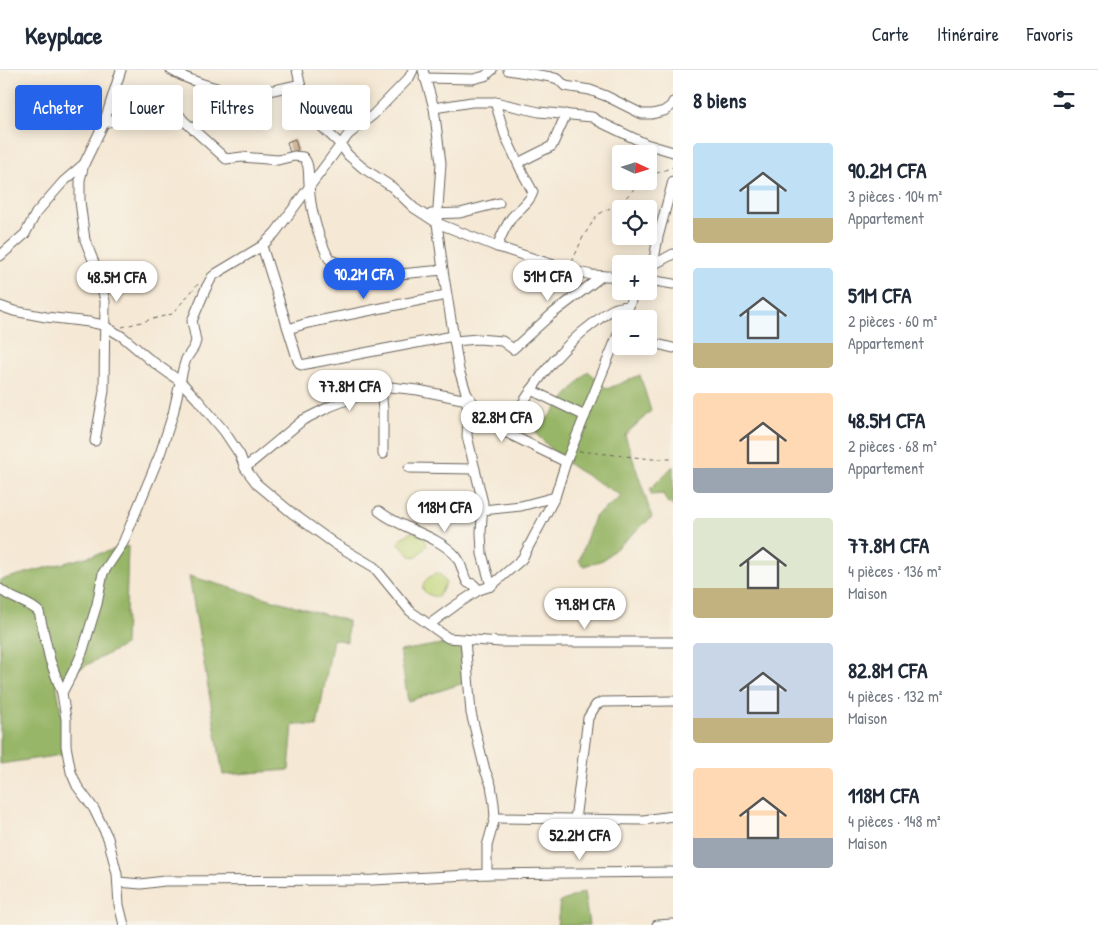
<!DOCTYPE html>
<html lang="fr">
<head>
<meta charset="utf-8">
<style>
	:root { --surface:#fff; --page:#f2f2f3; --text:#1f2937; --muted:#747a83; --line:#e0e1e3; --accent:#2563eb }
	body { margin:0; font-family:"Patrick Hand",sans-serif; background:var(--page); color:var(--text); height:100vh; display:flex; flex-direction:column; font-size:19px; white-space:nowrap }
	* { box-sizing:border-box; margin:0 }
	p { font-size:16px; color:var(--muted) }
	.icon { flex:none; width:28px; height:28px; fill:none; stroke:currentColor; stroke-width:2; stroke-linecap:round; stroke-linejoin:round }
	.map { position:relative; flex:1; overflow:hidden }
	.sheet { display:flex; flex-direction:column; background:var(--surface); width:425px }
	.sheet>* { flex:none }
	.banner { position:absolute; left:15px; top:15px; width:475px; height:45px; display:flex; gap:10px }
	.needle { width:32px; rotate:94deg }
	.controls { position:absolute; left:612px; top:75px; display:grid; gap:10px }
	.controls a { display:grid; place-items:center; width:45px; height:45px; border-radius:5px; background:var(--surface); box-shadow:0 2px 12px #0003; font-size:25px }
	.price { position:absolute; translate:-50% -42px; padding:0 11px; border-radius:18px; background:#fff; color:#222; font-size:16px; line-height:32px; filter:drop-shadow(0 1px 2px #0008) }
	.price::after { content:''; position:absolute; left:50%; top:30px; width:15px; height:11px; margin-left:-8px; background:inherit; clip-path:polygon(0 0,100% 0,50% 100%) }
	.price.on { background:var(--accent); color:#fff }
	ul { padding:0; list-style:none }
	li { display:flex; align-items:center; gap:15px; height:125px; padding:0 20px }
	li span { display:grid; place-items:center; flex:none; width:140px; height:100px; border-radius:5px; color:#555 }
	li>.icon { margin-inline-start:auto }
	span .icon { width:60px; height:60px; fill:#fffc; stroke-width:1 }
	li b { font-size:21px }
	h2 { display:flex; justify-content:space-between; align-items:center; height:60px; padding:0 20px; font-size:21px }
	.pill { padding:0 18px; border-radius:5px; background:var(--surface); box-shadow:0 2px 12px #0003; font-size:18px; line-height:45px }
	.pill.on { background:var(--accent); color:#fff }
	header { display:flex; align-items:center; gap:30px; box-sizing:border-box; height:70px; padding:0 25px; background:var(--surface); border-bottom:1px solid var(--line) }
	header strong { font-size:24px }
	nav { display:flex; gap:28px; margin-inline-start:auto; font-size:18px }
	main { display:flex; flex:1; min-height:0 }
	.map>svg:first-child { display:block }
	.green { fill:#c1d578; stroke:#6e784a }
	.forest { fill:#98b668; stroke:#5a6942 }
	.building { fill:#c09e7a }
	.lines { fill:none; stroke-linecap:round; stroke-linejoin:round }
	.street-casing { stroke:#68635c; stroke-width:11 }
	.path { stroke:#68635c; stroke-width:1; stroke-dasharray:4 4; stroke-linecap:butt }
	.street { stroke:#fff; stroke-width:9 }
</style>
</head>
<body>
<header>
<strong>Keyplace</strong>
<nav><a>Carte</a><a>Itinéraire</a><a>Favoris</a></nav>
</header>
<main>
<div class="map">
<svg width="673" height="855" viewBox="0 0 673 855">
	<rect width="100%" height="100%" fill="#f7f3e8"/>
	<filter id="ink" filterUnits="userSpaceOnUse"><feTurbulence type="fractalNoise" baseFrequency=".02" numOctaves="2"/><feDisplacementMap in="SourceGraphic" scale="10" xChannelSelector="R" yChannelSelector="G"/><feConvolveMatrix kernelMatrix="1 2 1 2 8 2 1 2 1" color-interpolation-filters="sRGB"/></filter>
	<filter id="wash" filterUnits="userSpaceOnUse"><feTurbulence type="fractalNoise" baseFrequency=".0096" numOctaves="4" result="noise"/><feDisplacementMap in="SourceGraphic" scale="20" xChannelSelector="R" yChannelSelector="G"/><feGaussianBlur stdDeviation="1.12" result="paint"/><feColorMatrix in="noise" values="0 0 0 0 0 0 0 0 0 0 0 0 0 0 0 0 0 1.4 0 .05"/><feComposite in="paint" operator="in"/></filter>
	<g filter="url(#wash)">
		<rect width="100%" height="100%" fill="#f5e8d4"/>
		<g class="green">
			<polygon points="413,461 424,467 427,476 416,487 410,486 399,473 401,468"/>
			<path d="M436,503L440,504L446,513L438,527C417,524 419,512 436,503Z"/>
		</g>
		<g class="forest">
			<polygon points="588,301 607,319 640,305 651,341 625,365 652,447 603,490 584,496 579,491 594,447 622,426 579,401 561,389 535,363"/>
			<polygon points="673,396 673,436 667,432 663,424 651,425 650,419"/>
			<polygon points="128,476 125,575 56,611 68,684 0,694 0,510"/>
			<polygon points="189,506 348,551 347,572 333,569 317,656 293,654 289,700 223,705"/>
			<polygon points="459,571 467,612 408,631 400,581"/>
			<polygon points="584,822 589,855 557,855 560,832"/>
		</g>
		<g id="blocks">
			<polygon class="building" points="295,69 298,80 290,83 287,72"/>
		</g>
	</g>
	<g filter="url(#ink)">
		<use href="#blocks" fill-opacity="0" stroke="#68635c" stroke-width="1"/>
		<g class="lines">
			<defs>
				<g id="street">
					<path d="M171,0C182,7 191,10 203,14C246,28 258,24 300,14"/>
					<polyline points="297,0 303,26 308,42 319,54 341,75 348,85 363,98 392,117 414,138 437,153 495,176 569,200 592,205 621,207"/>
					<polyline points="423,0 434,38 441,93 437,153 443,200 459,300 466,322 468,345 467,366 483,433 481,462 482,484 491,516"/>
					<polyline points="508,0 551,7 558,9 565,16 590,20 606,26 642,44 652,44 664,41 671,36 673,32"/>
					<polyline points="424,8 473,9 485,6 492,0"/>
					<path d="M495,32L505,65L521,100L533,122C530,132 519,139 512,147C505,157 501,166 497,177"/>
					<polyline points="434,38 472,32 495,32 539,42 592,47 600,52 646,74 673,82"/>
					<path d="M104,53L140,45L171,34L183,50L226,89L242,87L278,90L294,86L303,87C310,94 308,104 309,113C310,139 318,166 329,189L340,194L359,198L370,204L389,205L443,200"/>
					<polyline points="518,93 552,76 566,44"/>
					<polyline points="84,94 80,110 80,131 85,170 99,205 105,231 104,321 95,371"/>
					<polyline points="431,144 460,143 499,133"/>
					<polyline points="262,176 298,291 301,295 453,266"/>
					<polyline points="0,186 25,164 36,143 63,112 84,94 104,53 121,0"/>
					<polyline points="653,195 658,167 673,111"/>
					<polyline points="649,201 653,195 673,184"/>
					<polyline points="649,210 673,214"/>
					<polyline points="0,236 14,241 46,247 89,252 103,255 123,267 149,289 181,312 197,329 224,361 240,385 245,398 257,414 292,443 335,474 374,497 410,541 448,568 500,572 673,572"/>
					<polyline points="624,249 629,236"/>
					<polyline points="288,259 308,253 446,225"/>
					<polyline points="454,271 478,269 502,271 513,279 552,244 602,206"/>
					<polyline points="649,272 673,278"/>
					<polyline points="381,318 383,340 383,384"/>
					<polyline points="531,320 585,346"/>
					<polyline points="466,323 480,342 492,354 505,362 566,392"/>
					<path d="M505,362C530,320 555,281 595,252C608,242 612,237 629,236L634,221"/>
					<polyline points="245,398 303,350 329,337 375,319 390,317 418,320 467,330"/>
					<polyline points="409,398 475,399"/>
					<path d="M379,441C401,459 435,464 455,485C463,494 462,505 468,513L473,514L479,520"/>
					<polyline points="418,441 483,440 521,436 555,427"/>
					<path d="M0,519C12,530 28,531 39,542L50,590L62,623L66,649V676L71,702L77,716L94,739L108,768L117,804L119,835L124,855"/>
					<polyline points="430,554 456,535 479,520 491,516 522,489 555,427 566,392 621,257"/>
					<polyline points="465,569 471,643 485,700 491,715 494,734 495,748 487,776 487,804"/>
					<polyline points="62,623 78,592 83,580 97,534 103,503 123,473 160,384 173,344 183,299 186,289 194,277 196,271 192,251 206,218 212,207 217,203 262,176 275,163 348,65 373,45 409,8 413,0"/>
					<polyline points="495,748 643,750 673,746"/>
					<polyline points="575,750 588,648 596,635 602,632 673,631"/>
					<polyline points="118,812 141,814 164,811 373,810 487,804 673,802"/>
					<polyline points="657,855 673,854"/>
				</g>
			</defs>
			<use href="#street" class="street-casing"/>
			<g class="path">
				<polyline points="649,106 673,97"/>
				<polyline points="572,192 583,167 597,145 622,132 641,111"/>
				<polyline points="122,257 172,244 198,214"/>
				<polyline points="579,381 652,389 673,389"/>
			</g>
			<use href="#street" class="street"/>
		</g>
	</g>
</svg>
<div class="controls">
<a><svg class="needle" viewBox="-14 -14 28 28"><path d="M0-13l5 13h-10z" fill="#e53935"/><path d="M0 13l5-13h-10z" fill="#747a83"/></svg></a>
<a><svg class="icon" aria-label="locate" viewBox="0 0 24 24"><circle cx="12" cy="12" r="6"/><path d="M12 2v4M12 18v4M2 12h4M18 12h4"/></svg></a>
<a>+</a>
<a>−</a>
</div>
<b class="price on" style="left:364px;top:230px">90.2M CFA</b>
<b class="price" style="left:548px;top:232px">51M CFA</b>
<b class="price" style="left:117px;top:233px">48.5M CFA</b>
<b class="price" style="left:350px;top:342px">77.8M CFA</b>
<b class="price" style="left:502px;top:373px">82.8M CFA</b>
<b class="price" style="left:445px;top:463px">118M CFA</b>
<b class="price" style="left:585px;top:560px">79.8M CFA</b>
<b class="price" style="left:580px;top:791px">52.2M CFA</b>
<div class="banner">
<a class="pill on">Acheter</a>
<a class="pill">Louer</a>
<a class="pill">Filtres</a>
<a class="pill">Nouveau</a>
</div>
</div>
<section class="sheet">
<h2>8 biens<svg class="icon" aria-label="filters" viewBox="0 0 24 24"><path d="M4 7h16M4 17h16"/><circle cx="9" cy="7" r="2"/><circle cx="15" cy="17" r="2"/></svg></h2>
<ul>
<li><span style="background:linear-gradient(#bfe0f5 75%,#c2b280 0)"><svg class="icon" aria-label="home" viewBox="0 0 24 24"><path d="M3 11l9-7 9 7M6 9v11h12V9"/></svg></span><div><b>90.2M CFA</b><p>3 pièces · 104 m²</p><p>Appartement</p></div></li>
<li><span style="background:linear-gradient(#bfe0f5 75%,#c2b280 0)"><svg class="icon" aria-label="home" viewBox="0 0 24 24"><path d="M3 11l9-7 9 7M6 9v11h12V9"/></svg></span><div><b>51M CFA</b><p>2 pièces · 60 m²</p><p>Appartement</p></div></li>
<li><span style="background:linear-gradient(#ffd9b3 75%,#9aa5b1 0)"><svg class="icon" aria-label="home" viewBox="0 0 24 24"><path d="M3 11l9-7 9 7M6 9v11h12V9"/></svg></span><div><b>48.5M CFA</b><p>2 pièces · 68 m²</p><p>Appartement</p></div></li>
<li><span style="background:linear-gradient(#dfe7d0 70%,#c2b280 0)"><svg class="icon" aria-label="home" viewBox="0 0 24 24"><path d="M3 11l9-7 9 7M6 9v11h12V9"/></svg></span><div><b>77.8M CFA</b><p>4 pièces · 136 m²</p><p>Maison</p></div></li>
<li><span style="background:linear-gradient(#c9d6e8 75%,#c2b280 0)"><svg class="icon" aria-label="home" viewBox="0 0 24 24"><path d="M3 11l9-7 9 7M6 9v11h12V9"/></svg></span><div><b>82.8M CFA</b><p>4 pièces · 132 m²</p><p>Maison</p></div></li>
<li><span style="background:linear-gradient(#ffd9b3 70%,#9aa5b1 0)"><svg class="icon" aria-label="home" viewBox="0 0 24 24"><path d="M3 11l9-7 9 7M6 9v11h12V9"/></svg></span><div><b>118M CFA</b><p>4 pièces · 148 m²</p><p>Maison</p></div></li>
</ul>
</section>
</main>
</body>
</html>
